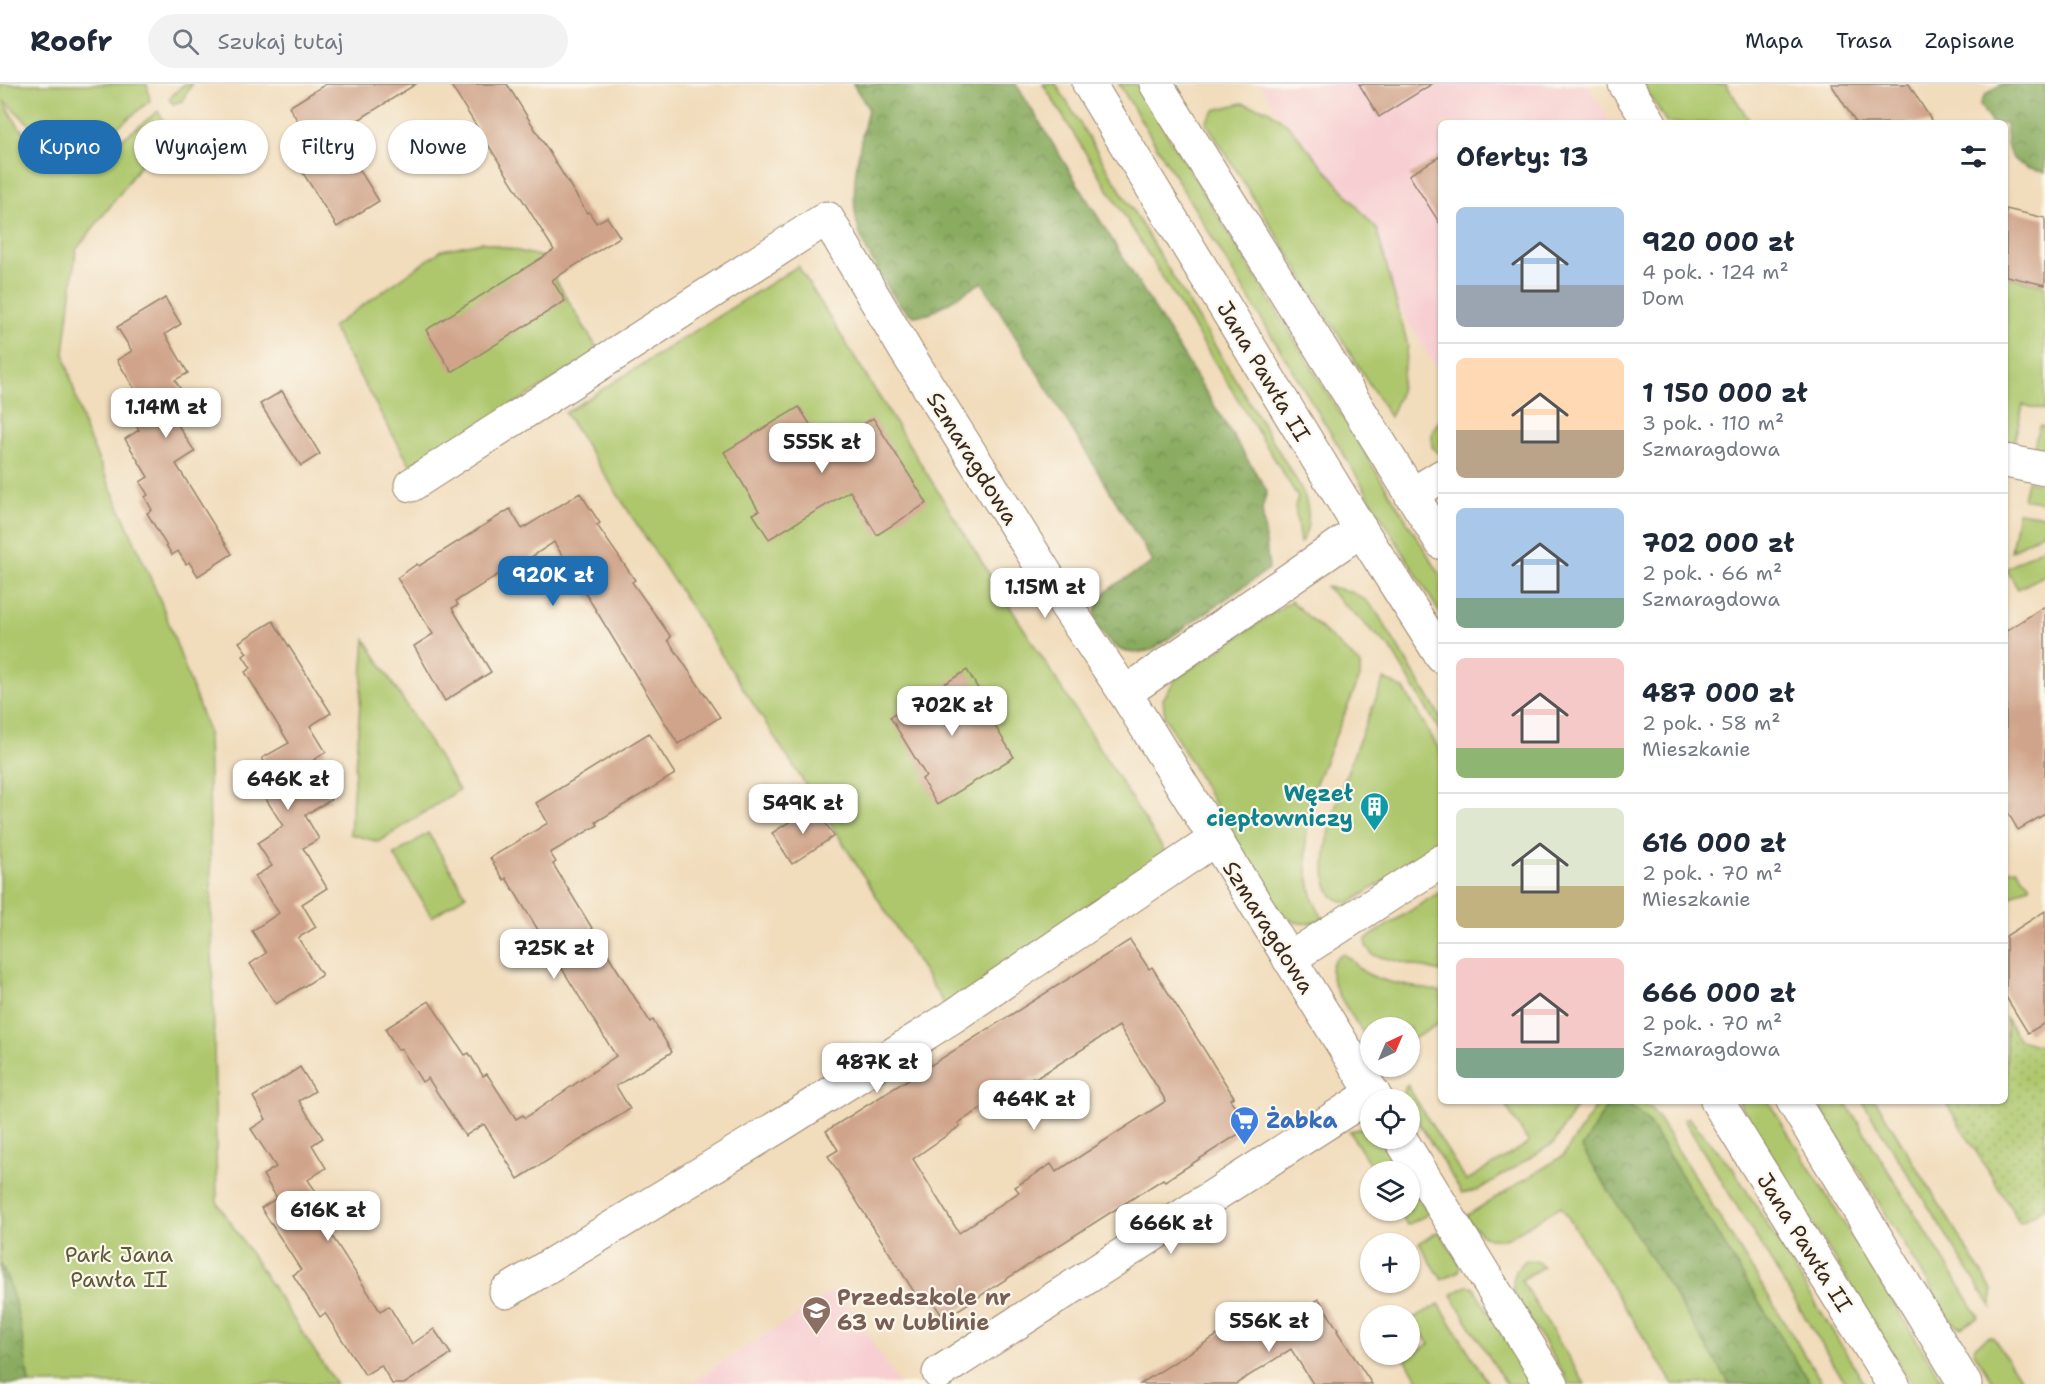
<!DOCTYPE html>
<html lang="pl">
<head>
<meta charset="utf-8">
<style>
	:root { --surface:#fff; --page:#f2f2f3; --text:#1f2937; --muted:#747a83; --line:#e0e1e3; --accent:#1f6fb2 }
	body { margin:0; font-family:"Shantell Sans",sans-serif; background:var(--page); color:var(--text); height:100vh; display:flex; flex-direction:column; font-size:22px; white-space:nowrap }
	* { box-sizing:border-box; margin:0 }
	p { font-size:20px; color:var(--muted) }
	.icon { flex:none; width:33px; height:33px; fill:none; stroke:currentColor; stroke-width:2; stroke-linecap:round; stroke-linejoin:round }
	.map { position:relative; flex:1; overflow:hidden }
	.side { position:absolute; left:1438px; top:36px; width:570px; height:984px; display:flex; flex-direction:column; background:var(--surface); border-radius:9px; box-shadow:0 2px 4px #0004 }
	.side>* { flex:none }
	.hud { position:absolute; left:18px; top:36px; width:570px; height:54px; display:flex; gap:12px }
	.needle { width:39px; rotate:44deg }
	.tools { position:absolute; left:1360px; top:933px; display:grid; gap:12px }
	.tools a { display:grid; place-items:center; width:60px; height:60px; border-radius:50%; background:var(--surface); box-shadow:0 2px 4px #0004; font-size:30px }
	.price { position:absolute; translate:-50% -51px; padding:0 14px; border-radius:12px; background:#fff; color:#222; font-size:20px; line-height:39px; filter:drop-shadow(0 2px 3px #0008) }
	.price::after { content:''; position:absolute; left:50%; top:36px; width:18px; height:14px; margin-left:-9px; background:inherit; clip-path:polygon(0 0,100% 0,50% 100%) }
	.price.on { background:var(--accent); color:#fff }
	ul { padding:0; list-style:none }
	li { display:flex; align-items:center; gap:18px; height:150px; padding:0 18px }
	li+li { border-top:2px solid var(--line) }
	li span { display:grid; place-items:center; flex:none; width:168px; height:120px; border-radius:9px; color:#555 }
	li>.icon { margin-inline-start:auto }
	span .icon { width:72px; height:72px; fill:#fffc; stroke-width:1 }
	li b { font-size:26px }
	h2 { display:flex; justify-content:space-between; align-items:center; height:72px; padding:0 18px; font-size:26px }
	.pill { padding:0 21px; border-radius:27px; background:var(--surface); box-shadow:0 2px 4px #0004; font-size:21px; line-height:54px }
	.pill.on { background:var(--accent); color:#fff }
	header { display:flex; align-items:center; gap:36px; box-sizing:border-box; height:84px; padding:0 30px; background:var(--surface); border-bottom:2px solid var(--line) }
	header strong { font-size:28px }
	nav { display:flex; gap:33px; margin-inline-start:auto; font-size:21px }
	.search { width:420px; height:54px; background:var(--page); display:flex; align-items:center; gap:15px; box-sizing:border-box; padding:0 21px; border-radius:33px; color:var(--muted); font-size:22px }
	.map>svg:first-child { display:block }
	.built { fill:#f7cfd2 }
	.green { fill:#aec76d; stroke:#747846; stroke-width:1.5 }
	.forest { fill:url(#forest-crowns); stroke:#626b3f; stroke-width:1.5 }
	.garden { fill:url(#garden-dots); stroke:#747846; stroke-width:1.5 }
	.building { fill:#d0a48a; fill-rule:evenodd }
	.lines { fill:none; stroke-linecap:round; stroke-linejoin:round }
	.minor-casing { stroke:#96836c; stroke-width:35 }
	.primary-casing { stroke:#96836c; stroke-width:35 }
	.minor { stroke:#fff; stroke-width:33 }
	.primary { stroke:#fff; stroke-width:33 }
	.labels { text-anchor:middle; stroke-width:4.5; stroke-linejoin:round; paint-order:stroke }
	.street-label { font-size:22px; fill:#3b2a1e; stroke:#fbf7ec }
	.culture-label { font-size:22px; font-weight:bold; fill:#0d838f; stroke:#fbf7ec; text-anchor:end }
	.shop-label { font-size:22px; font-weight:bold; fill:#366cbe; stroke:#fbf7ec; text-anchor:start }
	.park-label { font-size:22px; fill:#5e5936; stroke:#fbf7ec }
	.education-label { font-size:22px; font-weight:bold; fill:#785e54; stroke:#fbf7ec; text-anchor:start }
</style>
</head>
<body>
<header>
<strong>Roofr</strong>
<div class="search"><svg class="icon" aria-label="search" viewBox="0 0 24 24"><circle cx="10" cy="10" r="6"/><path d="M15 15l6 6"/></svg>Szukaj tutaj</div>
<nav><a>Mapa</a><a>Trasa</a><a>Zapisane</a></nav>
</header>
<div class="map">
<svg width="2045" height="1300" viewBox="0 0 2045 1300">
	<defs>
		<pattern id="forest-crowns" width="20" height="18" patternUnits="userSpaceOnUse" patternTransform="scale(1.5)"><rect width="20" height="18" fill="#8aac60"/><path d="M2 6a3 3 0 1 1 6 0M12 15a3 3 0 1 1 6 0" fill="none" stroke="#728c4f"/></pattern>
		<pattern id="garden-dots" width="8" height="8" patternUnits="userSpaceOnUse" patternTransform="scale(1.5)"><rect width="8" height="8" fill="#aec76d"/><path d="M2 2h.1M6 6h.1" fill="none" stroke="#8fa259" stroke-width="1.8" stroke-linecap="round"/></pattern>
	</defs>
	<rect width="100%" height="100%" fill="#fbf7ec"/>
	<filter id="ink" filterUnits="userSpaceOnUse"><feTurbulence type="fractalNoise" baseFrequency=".0167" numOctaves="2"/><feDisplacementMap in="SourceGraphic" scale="12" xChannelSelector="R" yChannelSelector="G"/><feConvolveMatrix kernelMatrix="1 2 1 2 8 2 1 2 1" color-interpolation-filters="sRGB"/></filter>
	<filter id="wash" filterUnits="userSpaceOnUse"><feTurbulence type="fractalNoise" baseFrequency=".008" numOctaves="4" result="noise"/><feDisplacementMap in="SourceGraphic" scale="24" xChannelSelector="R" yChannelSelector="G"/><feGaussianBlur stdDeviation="1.35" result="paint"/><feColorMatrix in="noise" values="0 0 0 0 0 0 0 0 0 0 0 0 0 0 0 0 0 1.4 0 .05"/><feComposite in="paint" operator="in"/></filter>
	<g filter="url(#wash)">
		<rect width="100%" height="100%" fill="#f1dcbb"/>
		<g class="built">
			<polygon points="1260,0 1587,0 1611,39 1442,39 1441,291"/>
			<polygon points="838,1204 899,1300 689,1300"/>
		</g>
		<g class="green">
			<path d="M0,0H147L150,17C121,39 85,79 46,53C30,43 18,28 4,17C14,39 28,57 49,68C53,70 57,74 61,75C93,85 135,45 158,27L167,42L122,107L76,166L64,269L84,343L161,518L208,647L217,1118L336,1300H0Z"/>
			<polygon points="184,0 192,0 182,17 173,20 169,15"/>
			<path d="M1043,0H1056L1300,402C1309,419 1313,443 1300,459L1295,422L1298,413Z"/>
			<polygon points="1119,0 1136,0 1441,492 1441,531"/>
			<polygon points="1643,0 1726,0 1751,39 1667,39"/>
			<polygon points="1242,19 1268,26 1288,41 1377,146 1408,262 1399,312 1390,333 1206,38 1215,26"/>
			<polygon points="482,158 542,173 600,269 410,381 332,243 442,166"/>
			<polygon points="798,182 988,488 1174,782 952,933 836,748 565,329"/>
			<polygon points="2006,192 2045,202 2045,326 2023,321 2013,362 2006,360"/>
			<polygon points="1441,333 1441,369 1438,369 1432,363 1432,348"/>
			<polygon points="2039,342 2045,343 2045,370 2033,367"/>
			<polygon points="2027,397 2045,401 2045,419 2023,415"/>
			<polygon points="2018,428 2045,432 2045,447 2011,467"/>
			<polygon points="2045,462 2045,491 2018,505 2006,485"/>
			<path d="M1326,503C1348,505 1362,510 1376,527L1441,634V649L1391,565Z"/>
			<path d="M1291,517L1360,580V593L1310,713L1306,758L1307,786L1313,816L1323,835C1303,845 1286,837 1272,821L1165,633L1163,615L1176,595Z"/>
			<polygon points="365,555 459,706 379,758 350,750"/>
			<path d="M1384,595L1404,605L1441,669V760L1350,819C1342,817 1334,816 1330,808C1308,766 1367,638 1384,595Z"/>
			<polygon points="428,749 466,811 432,833 394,771"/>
			<polygon points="2017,785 2030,801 2006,816 2006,786"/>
			<polygon points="1441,807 1441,888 1373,871 1366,862 1366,855"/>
			<path d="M1343,870C1354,875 1355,882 1364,888C1384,900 1418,903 1441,908V938L1410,957V944H1371V961C1361,945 1332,906 1331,889C1330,880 1335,873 1343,870Z"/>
			<polygon points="1407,1001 1466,1097 1529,1059 1503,1017 1580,1017 1554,1059 1478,1106 1462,1109 1410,1025 1410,1016 1404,1015 1404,1007"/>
			<path d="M1600,1017H1641L1650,1023L1660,1037L1823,1300H1673L1561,1122L1508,1154C1487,1159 1477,1149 1466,1132L1563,1072Z"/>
			<polygon points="1738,1017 1768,1017 1944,1300 1911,1300"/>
			<polygon points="1816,1017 1845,1017 1979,1233 1961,1244 1953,1239"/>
			<polygon points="1862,1017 1876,1017 1992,1206 1992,1224"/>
			<polygon points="1688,1033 1732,1083 1865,1300 1846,1300 1684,1036"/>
			<polygon points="1359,1045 1370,1047 1371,1054 1380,1055 1385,1058 1403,1087 1374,1087 1349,1047"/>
			<polygon points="1410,1099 1429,1130 1407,1141 1398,1127 1410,1126"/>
			<polygon points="1439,1147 1460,1181 1459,1187 1442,1196 1419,1159"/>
			<path d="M1526,1176L1537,1177L1543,1183L1521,1196L1585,1300H1570L1515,1212C1510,1198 1514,1185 1526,1176Z"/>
			<polygon points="1468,1201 1474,1204 1533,1300 1506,1300 1451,1211"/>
			<polygon points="1439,1220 1489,1300 1421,1300 1405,1275 1429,1260 1412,1235"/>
			<polygon points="1989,1253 1993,1253 2024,1300 1994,1300 1973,1267 1975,1262"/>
		</g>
		<g class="forest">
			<path d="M853,0H1016L1267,407L1262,425L1269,485L1152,566C1120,575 1112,561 1094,539C1094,502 1128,496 1153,478L982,198L929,230L914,232C898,223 891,209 882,193C871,175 859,156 856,134C850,98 861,59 868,24Z"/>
			<path d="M2002,0H2045V88C2011,80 2006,75 2006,39H1991L1980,21L1985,11Z"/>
			<polygon points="1610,1017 1624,1017 1647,1036 1810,1300 1730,1300 1582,1064"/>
			<path d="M0,1179C18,1212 24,1263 29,1300H0Z"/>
		</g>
		<polygon class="garden" points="2006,934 2019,956 2045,963 2045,1124 2020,1139 1945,1017 2006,1017"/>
		<g id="blocks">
			<g class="building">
				<polygon points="326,0 416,0 347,43 348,45 338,51 379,117 337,143 303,89 323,77 289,23"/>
				<polygon points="450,0 507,0 587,129 589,128 596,139 607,133 620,153 552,196 565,217 452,288 426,246 554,166"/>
				<polygon points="1359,0 1432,0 1379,33"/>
				<polygon points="1831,0 1909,0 1933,39 1856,39"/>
				<polygon points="1442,71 1442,143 1409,91"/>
				<polygon points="2006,125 2045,134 2045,201 2006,192"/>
				<polygon points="165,214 181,240 165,250 188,289 175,296 188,318 171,330 195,368 176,380 232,470 198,492 189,478 186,480 178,467 172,471 147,429 152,426 145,413 148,411 140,398 148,393 125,355 139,346 125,323 140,314 117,276 132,267 117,243"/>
				<polygon points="282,307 320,370 301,382 260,320"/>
				<polygon points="799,323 825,364 873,334 927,419 877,451 850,407 769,455 753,430 759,427 724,368"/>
				<polygon points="580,409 600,439 597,441 635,496 632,498 671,553 668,556 720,633 678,660 554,458 504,491 502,488 456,517 458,521 452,524 491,588 445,617 414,562 433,550 397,494 417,480 419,482 510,425 522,445"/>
				<polygon points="2045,522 2045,730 2018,746 2006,725 2006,547"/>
				<polygon points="273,537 331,629 310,642 326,668 308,680 331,716 305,731 319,755 303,764 327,804 302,820 316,843 298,854 322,891 276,920 250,880 266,869 252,847 279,829 255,792 272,782 257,759 283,742 261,707 276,699 262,674 289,659 245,588 251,584 243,572 247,569 239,558"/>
				<polygon points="967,586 983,613 979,616 1014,673 937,721 922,695 926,692 890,633"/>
				<polygon points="649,649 675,690 596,738 598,741 550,769 556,778 553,780 615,882 650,938 653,936 672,968 616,1002 630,1025 518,1095 484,1040 465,1052 428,994 422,998 401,964 398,966 385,945 429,917 465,971 469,969 483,992 487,990 516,1035 523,1031 525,1034 616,972 506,794 504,796 490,774 548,739 536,719"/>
				<polygon points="814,722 834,752 792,780 772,749"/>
				<polygon points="2045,827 2045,939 2028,949 2006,913 2006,852"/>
				<path d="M1130,856L1149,885L1152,883L1234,1013L1230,1015L1248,1044L1165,1097L1163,1095L944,1235L932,1216L923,1222L828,1072L838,1066L826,1047ZM1119,942L1166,1017L1056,1088L1051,1080L1015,1103L1019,1108L959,1149L913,1075L960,1042L958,1039L1033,993L1035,995Z"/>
				<polygon points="300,983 315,1007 299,1017 323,1054 312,1061 326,1084 308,1096 333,1132 323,1138 380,1227 389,1222 412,1260 434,1245 451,1270 404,1300 392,1300 381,1281 365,1291 325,1229 320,1233 293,1191 301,1186 261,1124 277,1114 263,1091 276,1083 251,1045 266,1035 253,1013"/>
				<polygon points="1319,1215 1338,1246 1337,1247 1372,1300 1313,1300 1291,1265 1236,1300 1140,1300 1249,1231 1261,1251"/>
			</g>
		</g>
	</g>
	<g filter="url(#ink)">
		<use href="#blocks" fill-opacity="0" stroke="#96836c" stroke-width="1.5"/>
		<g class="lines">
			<defs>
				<g id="minor">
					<polyline points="1625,0 1650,39"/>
					<polyline points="2006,377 2045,385"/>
					<polyline points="411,401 827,134 906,267 1065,520 1125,609 1377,1016"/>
					<polyline points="1411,411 1442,392"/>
					<polyline points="1125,609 1361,446"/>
					<polyline points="1289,875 1442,777"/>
					<polyline points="1400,1054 1552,1300"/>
					<polyline points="506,1208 784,1039 952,933 1214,756"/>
					<polyline points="939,1289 1373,1009"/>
				</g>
				<g id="primary">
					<polyline points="1089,0 1361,446 1442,573"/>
					<polyline points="1156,0 1442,459"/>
					<polyline points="1717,1017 1893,1300"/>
					<polyline points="1793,1017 1965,1300"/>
				</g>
			</defs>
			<use href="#minor" class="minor-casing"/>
			<use href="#primary" class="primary-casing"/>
			<use href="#minor" class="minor"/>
			<use href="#primary" class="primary"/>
		</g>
	</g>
	<defs>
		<symbol id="building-pin" viewBox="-11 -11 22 30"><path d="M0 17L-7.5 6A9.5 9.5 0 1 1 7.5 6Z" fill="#0f9aa8" stroke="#fbf7ec"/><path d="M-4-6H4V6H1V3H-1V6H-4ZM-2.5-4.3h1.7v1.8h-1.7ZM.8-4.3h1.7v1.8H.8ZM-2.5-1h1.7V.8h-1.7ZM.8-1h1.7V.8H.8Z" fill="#fff"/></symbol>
		<symbol id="supermarket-pin" viewBox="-11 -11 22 30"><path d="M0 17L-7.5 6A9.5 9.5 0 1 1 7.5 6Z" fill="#3f7fe0" stroke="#fbf7ec"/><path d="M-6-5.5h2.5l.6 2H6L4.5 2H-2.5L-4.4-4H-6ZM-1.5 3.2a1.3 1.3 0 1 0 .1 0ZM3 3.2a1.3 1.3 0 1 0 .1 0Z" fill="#fff"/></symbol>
		<symbol id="school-pin" viewBox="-11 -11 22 30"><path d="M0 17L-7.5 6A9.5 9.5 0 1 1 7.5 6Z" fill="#8d6e63" stroke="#fbf7ec"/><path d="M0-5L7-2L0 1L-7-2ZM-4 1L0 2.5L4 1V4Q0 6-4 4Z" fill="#fff"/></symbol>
	</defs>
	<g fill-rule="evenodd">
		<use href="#building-pin" x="1358" y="706" width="33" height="45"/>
		<use href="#supermarket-pin" x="1228" y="1020" width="33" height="45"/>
		<use href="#school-pin" x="800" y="1210" width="33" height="45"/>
	</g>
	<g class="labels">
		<g class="street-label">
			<text transform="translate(1264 287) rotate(59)" y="8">Jana Pawła II</text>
			<text transform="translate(973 374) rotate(58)" y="8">Szmaragdowa</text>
			<text transform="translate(1269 843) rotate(58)" y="8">Szmaragdowa</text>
			<text transform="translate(1805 1158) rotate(58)" y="8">Jana Pawła II</text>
		</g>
		<g class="culture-label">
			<text x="1353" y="717">Węzeł<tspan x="1353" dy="25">ciepłowniczy</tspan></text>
		</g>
		<g class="shop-label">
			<text x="1266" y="1044">Żabka</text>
		</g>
		<g class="park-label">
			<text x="119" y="1178">Park Jana<tspan x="119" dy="25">Pawła II</tspan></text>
		</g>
		<g class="education-label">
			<text x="837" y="1221">Przedszkole nr<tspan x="837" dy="25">63 w Lublinie</tspan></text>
		</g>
	</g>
</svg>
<div class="tools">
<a><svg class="needle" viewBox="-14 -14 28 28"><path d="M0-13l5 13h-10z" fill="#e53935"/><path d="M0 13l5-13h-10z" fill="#747a83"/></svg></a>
<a><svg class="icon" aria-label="locate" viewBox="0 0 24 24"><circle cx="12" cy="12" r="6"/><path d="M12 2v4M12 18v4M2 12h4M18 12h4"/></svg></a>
<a><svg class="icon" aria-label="layers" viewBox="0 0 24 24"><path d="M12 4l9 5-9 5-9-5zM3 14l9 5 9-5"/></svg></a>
<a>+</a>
<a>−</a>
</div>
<b class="price" style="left:166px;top:355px">1.14M zł</b>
<b class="price" style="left:822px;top:390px">555K zł</b>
<b class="price on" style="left:553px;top:523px">920K zł</b>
<b class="price" style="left:1045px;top:535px">1.15M zł</b>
<b class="price" style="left:952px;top:653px">702K zł</b>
<b class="price" style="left:288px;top:727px">646K zł</b>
<b class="price" style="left:803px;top:751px">549K zł</b>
<b class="price" style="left:554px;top:896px">725K zł</b>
<b class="price" style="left:877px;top:1010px">487K zł</b>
<b class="price" style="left:1034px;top:1047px">464K zł</b>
<b class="price" style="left:328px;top:1158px">616K zł</b>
<b class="price" style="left:1171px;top:1171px">666K zł</b>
<b class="price" style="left:1269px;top:1269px">556K zł</b>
<div class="hud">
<a class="pill on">Kupno</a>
<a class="pill">Wynajem</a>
<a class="pill">Filtry</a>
<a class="pill">Nowe</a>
</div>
<section class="side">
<h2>Oferty: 13<svg class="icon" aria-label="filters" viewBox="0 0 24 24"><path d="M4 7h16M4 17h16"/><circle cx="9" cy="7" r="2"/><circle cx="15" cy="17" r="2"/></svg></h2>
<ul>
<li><span style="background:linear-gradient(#a9c7e8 65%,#9aa5b1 0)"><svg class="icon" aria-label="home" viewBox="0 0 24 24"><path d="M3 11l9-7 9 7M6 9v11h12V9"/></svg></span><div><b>920 000 zł</b><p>4 pok. · 124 m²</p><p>Dom</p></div></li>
<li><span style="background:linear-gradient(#ffd9b3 60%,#b9a48a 0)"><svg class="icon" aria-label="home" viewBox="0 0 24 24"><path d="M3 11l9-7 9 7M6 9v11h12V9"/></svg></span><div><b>1 150 000 zł</b><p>3 pok. · 110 m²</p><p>Szmaragdowa</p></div></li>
<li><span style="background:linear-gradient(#a9c7e8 75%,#7fa58c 0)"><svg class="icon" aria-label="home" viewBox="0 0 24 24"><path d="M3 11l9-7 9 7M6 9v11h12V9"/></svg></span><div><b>702 000 zł</b><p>2 pok. · 66 m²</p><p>Szmaragdowa</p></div></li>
<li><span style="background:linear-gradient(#f6c9c9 75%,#8fb573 0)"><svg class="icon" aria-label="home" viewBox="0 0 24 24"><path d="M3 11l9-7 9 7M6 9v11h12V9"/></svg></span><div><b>487 000 zł</b><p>2 pok. · 58 m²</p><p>Mieszkanie</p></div></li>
<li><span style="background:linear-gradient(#dfe7d0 65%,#c2b280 0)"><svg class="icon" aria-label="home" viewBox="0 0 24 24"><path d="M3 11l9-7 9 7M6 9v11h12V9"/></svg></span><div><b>616 000 zł</b><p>2 pok. · 70 m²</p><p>Mieszkanie</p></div></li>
<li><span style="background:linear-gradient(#f6c9c9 75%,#7fa58c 0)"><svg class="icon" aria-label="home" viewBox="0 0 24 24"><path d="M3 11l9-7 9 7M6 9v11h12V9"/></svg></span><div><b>666 000 zł</b><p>2 pok. · 70 m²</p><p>Szmaragdowa</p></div></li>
</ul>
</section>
</div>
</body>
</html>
